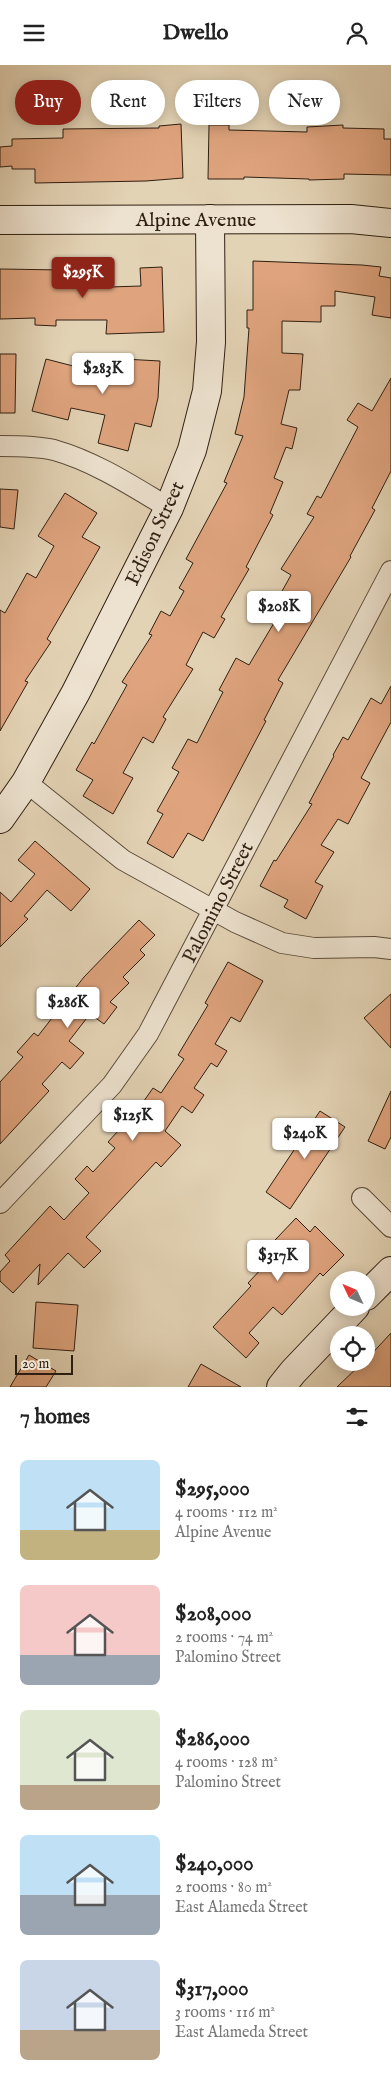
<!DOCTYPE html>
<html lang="en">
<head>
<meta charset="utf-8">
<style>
	:root { --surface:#fff; --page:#f2f2f2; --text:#222; --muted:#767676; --accent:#8f2418 }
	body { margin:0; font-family:"IM FELL English",serif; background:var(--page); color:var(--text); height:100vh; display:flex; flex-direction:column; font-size:19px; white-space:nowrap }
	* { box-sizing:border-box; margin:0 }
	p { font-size:16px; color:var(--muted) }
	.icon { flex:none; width:28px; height:28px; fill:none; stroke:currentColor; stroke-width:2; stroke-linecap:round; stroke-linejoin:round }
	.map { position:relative; height:1322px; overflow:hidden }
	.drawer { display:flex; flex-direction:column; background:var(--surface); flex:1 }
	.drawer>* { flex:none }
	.guide { position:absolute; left:15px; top:15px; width:361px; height:45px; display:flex; gap:10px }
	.needle { width:32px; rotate:314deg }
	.fabs { position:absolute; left:330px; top:1206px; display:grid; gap:10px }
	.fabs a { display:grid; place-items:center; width:45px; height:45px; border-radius:50%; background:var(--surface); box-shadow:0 2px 12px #0003; font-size:25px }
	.scale { position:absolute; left:15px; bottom:12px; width:58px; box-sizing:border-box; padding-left:5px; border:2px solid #2f1f12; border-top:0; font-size:14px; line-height:18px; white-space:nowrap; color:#2f1f12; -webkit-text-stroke:4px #ede2cf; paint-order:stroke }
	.price { position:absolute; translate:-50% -42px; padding:0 11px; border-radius:5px; background:#fff; color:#222; font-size:16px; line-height:32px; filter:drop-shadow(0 1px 2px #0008) }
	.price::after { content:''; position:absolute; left:50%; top:30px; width:15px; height:11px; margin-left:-8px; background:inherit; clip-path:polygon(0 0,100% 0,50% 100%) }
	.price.current { background:var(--accent); color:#fff }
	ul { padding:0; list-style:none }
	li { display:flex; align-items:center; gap:15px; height:125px; padding:0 20px }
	li span { display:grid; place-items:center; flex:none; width:140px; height:100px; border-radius:8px; color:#555 }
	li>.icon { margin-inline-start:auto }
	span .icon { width:60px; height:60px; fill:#fffc; stroke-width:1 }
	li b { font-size:21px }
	h2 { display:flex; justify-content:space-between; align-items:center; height:60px; padding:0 20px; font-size:21px }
	.pill { padding:0 18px; border-radius:22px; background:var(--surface); box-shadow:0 2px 12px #0003; font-size:18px; line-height:45px }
	.pill.current { background:var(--accent); color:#fff }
	header { display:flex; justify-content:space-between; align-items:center; height:65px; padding:0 20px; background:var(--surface); font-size:22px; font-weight:800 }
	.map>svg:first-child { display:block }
	.building { fill:#dfa47e; stroke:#2f1f12 }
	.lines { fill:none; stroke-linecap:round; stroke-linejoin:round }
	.street-casing { stroke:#5c4c3b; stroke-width:22 }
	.secondary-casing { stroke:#2f1f12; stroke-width:30 }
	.street { stroke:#ede2cf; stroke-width:20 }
	.secondary { stroke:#ede2cf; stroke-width:28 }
	.labels { text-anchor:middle; stroke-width:4; stroke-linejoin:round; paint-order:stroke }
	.street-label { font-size:20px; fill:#2f1f12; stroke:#ede2cf }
</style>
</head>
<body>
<header><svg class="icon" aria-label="menu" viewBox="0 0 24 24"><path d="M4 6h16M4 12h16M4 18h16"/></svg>Dwello<svg class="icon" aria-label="person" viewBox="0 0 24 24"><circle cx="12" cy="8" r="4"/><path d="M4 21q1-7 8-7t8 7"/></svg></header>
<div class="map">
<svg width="391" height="1322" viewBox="0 0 391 1322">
	<rect width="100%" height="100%" fill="#e3d3b5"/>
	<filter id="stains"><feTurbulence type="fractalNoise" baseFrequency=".004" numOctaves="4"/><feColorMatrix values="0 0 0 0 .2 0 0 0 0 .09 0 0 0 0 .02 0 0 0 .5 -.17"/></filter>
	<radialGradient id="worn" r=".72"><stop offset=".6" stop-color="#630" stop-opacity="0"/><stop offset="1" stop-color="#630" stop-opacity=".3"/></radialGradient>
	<g class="building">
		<polygon points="181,59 183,113 146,116 35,118 35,104 12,104 12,101 0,102 0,82 12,81 12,74 63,73 63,64 159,63 159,61"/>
		<polygon points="209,60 229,60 229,65 307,67 307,62 343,60 343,63 384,64 384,74 391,74 391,110 344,109 344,114 309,115 309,114 244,112 244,114 208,114"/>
		<polygon points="253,196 362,200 381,202 379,211 391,213 391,253 372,250 375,232 335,226 335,241 321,241 321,257 282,256 282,288 303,289 300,325 289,325 281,359 297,363 292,384 286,382 274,413 283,417 270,448 273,450 246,502 249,504 221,552 225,554 214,573 203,567 186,600 193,604 163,652 166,654 153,678 143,672 123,708 133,713 113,749 83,731 93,715 76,705 92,677 94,679 127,620 122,617 152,570 149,569 161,546 170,551 184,526 179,523 193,498 186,494 227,418 224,417 243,371 235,369 244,332 249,263 247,263 247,245 253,245"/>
		<polygon points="90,201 90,217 109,217 109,222 141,221 140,203 162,202 164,267 106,269 107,255 56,255 56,261 35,260 35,253 0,254 0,204 63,205 63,202"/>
		<polygon points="0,289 16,289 15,348 0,348"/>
		<polygon points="105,293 160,296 158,333 151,362 135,358 128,386 98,378 105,350 71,343 68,355 32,346 46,294 104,309"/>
		<polygon points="391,313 391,406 372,443 375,445 350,491 351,492 278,615 283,618 264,655 266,656 203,776 188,768 173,793 147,778 163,749 157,746 179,707 172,703 188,674 197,678 223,627 219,625 236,593 249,600 284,541 276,537 291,510 281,504 314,452 307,449 317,431 321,433 358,362 347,355 358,338 372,346"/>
		<polygon points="0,424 18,425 14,464 0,462"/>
		<polygon points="65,428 97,448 82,472 100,482 47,574 51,577 25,616 28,617 0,666 0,545 5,548 27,508 36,513 54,481 38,471"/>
		<polygon points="391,621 391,657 361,713 370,718 348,759 338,754 321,780 334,787 315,817 323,821 306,854 284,842 288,835 260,821 274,795 276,796 312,739 309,738 334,691 333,690 343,672 348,675 371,633 381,639"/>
		<polygon points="35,776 90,824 71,846 47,825 24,851 28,854 0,882 0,827 11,837 35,809 18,795"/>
		<polygon points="139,855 155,870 140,885 145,890 123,912 129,918 110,937 117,942 104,959 90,949 69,976 84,988 70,1004 62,997 42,1019 49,1026 0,1079 0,1017 23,992 17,987 34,968 38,971 84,912"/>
		<polygon points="228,897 263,916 240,957 231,952 215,979 227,986 217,1002 211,998 194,1023 204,1030 192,1048 182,1041 165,1066 181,1080 161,1102 156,1097 86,1172 101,1186 84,1203 68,1188 38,1220 40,1199 13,1228 0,1216 0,1207 10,1196 5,1190 50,1141 64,1155 89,1128 75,1114 87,1101 93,1107 115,1083 108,1077 139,1043 153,1023 161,1028 184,994 178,990 208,940 205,938"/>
		<polygon points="391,929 391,983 364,953"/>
		<polygon points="391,1026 391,1072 385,1084 368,1076"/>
		<polygon points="320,1046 345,1062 290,1144 266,1127"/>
		<polygon points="296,1153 310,1167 315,1161 344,1190 323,1211 320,1208 282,1250 273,1242 249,1268 259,1278 246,1293 213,1262 251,1221 248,1218 264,1201 257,1194"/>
		<polygon points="36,1237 78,1240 74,1286 33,1283"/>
		<polygon points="391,1268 391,1322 337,1322 362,1298 366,1298 366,1295"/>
		<polygon points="29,1290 56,1306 46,1322 10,1322"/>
		<polygon points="201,1299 241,1322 188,1322"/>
	</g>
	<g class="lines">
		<defs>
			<g id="street">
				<path d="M0,381C18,381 37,381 54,385C96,397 132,421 169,443"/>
				<polyline points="26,717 123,795 235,857 282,878 314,883 374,882 391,884"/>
				<polyline points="362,1133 391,1162"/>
				<polyline points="0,1138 112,1020 148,969 391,506"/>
			</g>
			<g id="secondary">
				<polyline points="0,155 351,154 391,158"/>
				<polyline points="0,754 26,717 76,627 169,443 192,385 207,326 211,277 210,154"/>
				<polyline points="366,1231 391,1206"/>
				<polyline points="281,1322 293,1307 355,1242"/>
			</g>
		</defs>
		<use href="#street" class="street-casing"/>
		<use href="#secondary" class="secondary-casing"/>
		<use href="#street" class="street"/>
		<use href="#secondary" class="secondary"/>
	</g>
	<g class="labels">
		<g class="street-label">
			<text x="196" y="161">Alpine Avenue</text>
			<text transform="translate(154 468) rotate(-65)" y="7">Edison Street</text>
			<text transform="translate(217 837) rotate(-63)" y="7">Palomino Street</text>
		</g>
	</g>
	<rect width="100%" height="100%" filter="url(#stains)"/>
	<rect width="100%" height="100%" fill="url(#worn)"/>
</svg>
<div class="fabs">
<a><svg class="needle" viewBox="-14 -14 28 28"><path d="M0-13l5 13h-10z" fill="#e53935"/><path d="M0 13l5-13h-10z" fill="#767676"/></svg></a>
<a><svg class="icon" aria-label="locate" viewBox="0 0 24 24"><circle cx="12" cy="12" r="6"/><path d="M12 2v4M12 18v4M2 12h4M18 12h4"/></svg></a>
</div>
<div class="scale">20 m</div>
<b class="price current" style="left:83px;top:234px">$295K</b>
<b class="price" style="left:103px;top:330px">$283K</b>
<b class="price" style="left:279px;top:568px">$208K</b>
<b class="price" style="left:68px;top:964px">$286K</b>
<b class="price" style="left:133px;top:1077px">$125K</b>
<b class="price" style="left:305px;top:1095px">$240K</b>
<b class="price" style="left:278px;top:1217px">$317K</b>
<div class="guide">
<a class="pill current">Buy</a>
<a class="pill">Rent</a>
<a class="pill">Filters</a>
<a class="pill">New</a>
</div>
</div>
<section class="drawer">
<h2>7 homes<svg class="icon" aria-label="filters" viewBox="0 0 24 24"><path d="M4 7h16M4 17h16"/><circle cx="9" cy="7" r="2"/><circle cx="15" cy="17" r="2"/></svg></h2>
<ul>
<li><span style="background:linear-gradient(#bfe0f5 70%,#c2b280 0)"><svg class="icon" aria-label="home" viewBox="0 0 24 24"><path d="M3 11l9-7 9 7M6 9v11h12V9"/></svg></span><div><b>$295,000</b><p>4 rooms · 112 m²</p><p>Alpine Avenue</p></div></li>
<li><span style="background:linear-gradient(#f6c9c9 70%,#9aa5b1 0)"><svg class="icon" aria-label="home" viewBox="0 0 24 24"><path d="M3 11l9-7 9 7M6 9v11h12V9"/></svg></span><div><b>$208,000</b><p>2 rooms · 74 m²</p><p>Palomino Street</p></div></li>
<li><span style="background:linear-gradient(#dfe7d0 75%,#b9a48a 0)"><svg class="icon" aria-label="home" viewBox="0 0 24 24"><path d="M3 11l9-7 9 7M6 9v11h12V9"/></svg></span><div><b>$286,000</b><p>4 rooms · 128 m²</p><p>Palomino Street</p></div></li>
<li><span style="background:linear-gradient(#bfe0f5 60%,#9aa5b1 0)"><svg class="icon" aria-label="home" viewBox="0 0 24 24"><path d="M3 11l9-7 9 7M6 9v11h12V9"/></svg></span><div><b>$240,000</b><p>2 rooms · 80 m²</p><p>East Alameda Street</p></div></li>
<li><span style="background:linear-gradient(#c9d6e8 70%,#b9a48a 0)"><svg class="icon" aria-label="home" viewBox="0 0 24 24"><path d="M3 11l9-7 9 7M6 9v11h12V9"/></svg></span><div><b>$317,000</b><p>3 rooms · 116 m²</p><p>East Alameda Street</p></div></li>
</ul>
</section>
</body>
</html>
